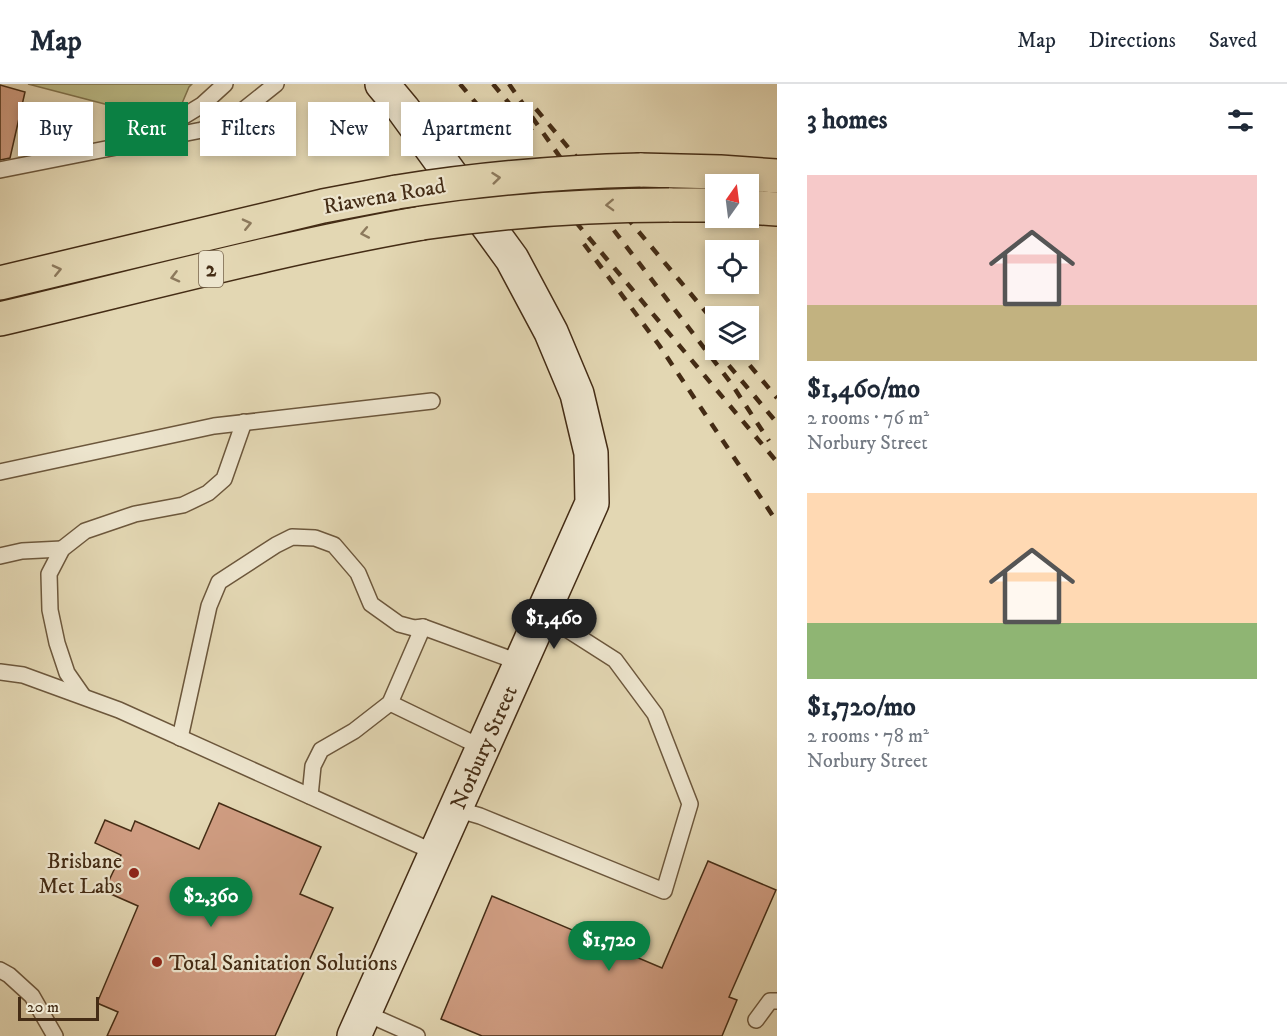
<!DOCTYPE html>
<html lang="en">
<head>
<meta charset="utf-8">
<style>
	:root { --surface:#fff; --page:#f2f2f3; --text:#1f2937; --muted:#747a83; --line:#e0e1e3; --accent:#0b8043 }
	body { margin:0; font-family:"IM FELL DW Pica",serif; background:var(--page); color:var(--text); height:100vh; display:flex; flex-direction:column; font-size:22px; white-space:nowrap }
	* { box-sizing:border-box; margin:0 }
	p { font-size:20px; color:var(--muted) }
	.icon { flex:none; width:33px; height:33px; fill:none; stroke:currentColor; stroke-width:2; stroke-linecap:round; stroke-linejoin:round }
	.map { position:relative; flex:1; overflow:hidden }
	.drawer { display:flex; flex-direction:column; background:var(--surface); width:510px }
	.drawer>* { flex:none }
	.top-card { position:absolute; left:18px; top:18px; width:570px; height:54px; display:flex; gap:12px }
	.needle { width:39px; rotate:14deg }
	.tools { position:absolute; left:705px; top:90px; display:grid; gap:12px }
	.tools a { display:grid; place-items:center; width:54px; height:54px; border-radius:0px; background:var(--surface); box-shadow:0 3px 9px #0003; font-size:30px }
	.scale { position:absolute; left:18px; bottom:15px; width:81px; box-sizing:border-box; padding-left:6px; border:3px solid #442c15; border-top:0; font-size:16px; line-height:21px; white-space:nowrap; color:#442c15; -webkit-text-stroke:4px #ede5ce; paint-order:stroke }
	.price { position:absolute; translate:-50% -51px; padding:0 14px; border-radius:21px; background:var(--accent); color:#fff; font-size:20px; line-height:39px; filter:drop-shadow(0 2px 3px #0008) }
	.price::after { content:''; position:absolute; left:50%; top:36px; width:18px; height:14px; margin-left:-9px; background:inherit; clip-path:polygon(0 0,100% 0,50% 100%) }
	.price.active { background:#222; color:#fff }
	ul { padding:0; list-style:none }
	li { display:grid; align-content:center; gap:12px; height:318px; padding:0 30px }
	li span { display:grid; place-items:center; height:186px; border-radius:0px; color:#555 }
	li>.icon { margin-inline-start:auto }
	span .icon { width:108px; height:108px; fill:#fffc; stroke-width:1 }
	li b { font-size:26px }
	h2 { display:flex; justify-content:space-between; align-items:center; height:72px; padding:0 30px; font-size:26px }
	.chip { padding:0 21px; border-radius:0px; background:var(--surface); box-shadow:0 3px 9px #0003; font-size:21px; line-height:54px }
	.chip.active { background:var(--accent); color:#fff }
	header { display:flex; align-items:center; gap:36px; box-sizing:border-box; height:84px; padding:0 30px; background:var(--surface); border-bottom:2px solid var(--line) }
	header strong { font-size:28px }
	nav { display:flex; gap:33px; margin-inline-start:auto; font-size:21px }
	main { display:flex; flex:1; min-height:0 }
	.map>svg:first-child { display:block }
	.green { fill:#bbbc88; stroke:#80744e; stroke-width:1.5 }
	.building { fill:#d09d82; stroke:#442c15; stroke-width:1.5 }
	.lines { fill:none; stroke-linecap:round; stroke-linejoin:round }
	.lane-casing { stroke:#6c573c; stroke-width:18 }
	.secondary-casing { stroke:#442c15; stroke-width:36 }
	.highway-casing { stroke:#442c15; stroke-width:36 }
	.lane { stroke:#ede5ce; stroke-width:15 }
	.secondary { stroke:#ede5ce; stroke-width:33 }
	.highway { stroke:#e3d7b3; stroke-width:33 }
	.rail { stroke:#442c15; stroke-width:4.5; stroke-dasharray:10 10; stroke-linecap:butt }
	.highway-bridge-casing { stroke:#442c15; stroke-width:36; stroke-linecap:butt }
	.highway-bridge { stroke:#e3d7b3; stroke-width:33 }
	.oneway { stroke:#8c795c }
	.poi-dot { fill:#8f2418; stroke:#ede5ce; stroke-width:2 }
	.labels { text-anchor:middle; stroke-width:4.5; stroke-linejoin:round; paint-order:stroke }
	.shield { fill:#ede5ce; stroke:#77644c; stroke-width:1.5 }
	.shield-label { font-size:21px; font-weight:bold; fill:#442c15 }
	.street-label { font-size:22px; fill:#442c15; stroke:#ede5ce }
	.poi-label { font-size:22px; fill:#442c15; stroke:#ede5ce; text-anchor:end }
</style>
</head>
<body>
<header>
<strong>Map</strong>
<nav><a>Map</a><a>Directions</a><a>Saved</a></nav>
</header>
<main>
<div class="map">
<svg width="777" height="952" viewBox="0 0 777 952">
	<rect width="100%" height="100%" fill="#e3d7b3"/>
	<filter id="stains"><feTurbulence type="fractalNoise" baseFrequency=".00333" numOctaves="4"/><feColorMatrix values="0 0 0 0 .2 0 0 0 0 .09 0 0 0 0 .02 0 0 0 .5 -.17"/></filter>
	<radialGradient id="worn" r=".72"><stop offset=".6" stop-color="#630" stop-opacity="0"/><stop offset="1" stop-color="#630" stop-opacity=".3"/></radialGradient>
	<polygon class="green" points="28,0 192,0 189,3 174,38"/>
	<g class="building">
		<polygon points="0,1 25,8 10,74 0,76"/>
		<polygon points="219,719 321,763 300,810 333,824 275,952 107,952 118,928 97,919 138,822 104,807 121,771 95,759 105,736 131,747 135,737 199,765"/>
		<polygon points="708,777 776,806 729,913 737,916 722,952 482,952 441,935 492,812 662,884"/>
	</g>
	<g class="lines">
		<defs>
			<g id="lane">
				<polyline points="119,53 174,38 202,21 225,0"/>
				<polyline points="0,86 202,46 237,31 276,0"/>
				<polyline points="0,388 214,342 432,317"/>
				<polyline points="0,472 22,467 62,465"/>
				<polyline points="0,588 23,591 119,626 436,769"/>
				<polyline points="83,612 67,589 57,559 50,526 49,490 62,465 85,447 135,430 183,421 208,409 224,395 244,338"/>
				<polyline points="390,619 483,664"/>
				<polyline points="180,654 209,522 219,498 276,461 292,453 315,454 334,461 358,489 371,520 399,540 414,544 423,543 521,579"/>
				<polyline points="310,712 313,682 321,666 354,647 390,619 423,543"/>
				<polyline points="456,725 480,732 664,807 690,720 655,630 615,576 543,530"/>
				<polyline points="0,886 9,891 32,912 55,952"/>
				<polyline points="365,929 417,952"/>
				<polyline points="756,936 770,917 777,917"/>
			</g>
			<polyline id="secondary" points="354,952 592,419 591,369 577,310 551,248 512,175 403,25 382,0"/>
			<g id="highway">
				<polyline points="640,86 720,88 777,92"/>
				<polyline points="669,121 716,121"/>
				<polyline points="748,123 777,125"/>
				<polyline points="0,199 323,122 397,108"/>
				<path d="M0,235C140,202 280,164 422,139"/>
			</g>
		</defs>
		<use href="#lane" class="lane-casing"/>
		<use href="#secondary" class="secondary-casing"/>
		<use href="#highway" class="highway-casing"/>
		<use href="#lane" class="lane"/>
		<use href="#secondary" class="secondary"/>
		<use href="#highway" class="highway"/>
		<g class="rail">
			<polyline points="460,0 777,378"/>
			<polyline points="493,0 532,47"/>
			<polyline points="509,0 583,106 731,299 769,357"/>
			<polyline points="536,25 716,240"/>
			<polyline points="584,160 659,261 777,438"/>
			<polyline points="716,266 777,339"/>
			<polyline points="737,266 777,314"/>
		</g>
		<defs>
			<g id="highway-bridge">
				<path d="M397,108C478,95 558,88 640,86"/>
				<path d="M422,139C504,127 586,121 669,121"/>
			</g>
		</defs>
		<use href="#highway-bridge" class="highway-bridge-casing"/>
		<use href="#highway-bridge" class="highway-bridge"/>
	</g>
	<defs><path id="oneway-chevron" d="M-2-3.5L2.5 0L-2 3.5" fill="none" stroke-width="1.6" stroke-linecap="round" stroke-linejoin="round" transform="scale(1.5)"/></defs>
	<g class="oneway">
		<use href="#oneway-chevron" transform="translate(496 94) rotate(-6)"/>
		<use href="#oneway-chevron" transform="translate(610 121) rotate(178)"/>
		<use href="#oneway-chevron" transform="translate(247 140) rotate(-13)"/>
		<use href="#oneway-chevron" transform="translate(365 149) rotate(169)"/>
		<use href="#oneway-chevron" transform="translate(57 186) rotate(-13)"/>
		<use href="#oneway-chevron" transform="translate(175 193) rotate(166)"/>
	</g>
	<g class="poi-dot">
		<circle cx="134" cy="789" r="6"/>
		<circle cx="157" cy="878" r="6"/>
	</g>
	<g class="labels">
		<rect class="shield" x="199" y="167" width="24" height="36" rx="4.5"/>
		<g class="shield-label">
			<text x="211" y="192">2</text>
		</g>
		<g class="street-label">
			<text transform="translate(384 111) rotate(-10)" y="8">Riawena Road</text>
			<text transform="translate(483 663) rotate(-66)" y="8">Norbury Street</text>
		</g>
		<g class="poi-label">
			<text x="122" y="784">Brisbane<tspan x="122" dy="25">Met Labs</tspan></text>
			<text x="169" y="886" text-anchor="start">Total Sanitation Solutions</text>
		</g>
	</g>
	<rect width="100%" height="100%" filter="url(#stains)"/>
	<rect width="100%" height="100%" fill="url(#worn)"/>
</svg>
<div class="tools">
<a><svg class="needle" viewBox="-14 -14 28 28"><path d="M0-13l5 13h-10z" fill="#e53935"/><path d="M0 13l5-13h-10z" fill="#747a83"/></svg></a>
<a><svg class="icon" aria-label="locate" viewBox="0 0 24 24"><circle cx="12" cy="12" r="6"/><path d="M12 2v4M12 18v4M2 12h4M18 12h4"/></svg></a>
<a><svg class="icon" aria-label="layers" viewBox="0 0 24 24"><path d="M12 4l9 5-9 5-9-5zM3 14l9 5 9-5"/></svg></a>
</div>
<div class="scale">20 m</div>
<b class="price active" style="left:554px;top:566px">$1,460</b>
<b class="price" style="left:211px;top:844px">$2,360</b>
<b class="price" style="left:609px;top:888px">$1,720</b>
<div class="top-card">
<a class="chip">Buy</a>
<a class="chip active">Rent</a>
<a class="chip">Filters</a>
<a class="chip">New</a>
<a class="chip">Apartment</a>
</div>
</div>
<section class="drawer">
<h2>3 homes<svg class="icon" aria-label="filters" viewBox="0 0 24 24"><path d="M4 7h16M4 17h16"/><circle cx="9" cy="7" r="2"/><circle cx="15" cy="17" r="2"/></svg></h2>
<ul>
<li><span style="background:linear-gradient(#f6c9c9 70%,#c2b280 0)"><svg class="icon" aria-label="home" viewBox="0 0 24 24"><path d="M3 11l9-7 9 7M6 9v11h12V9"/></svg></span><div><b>$1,460/mo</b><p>2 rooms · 76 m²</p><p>Norbury Street</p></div></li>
<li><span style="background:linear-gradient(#ffd9b3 70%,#8fb573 0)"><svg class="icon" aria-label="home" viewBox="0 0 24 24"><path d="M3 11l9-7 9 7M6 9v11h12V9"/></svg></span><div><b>$1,720/mo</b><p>2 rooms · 78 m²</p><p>Norbury Street</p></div></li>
</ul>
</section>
</main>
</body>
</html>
